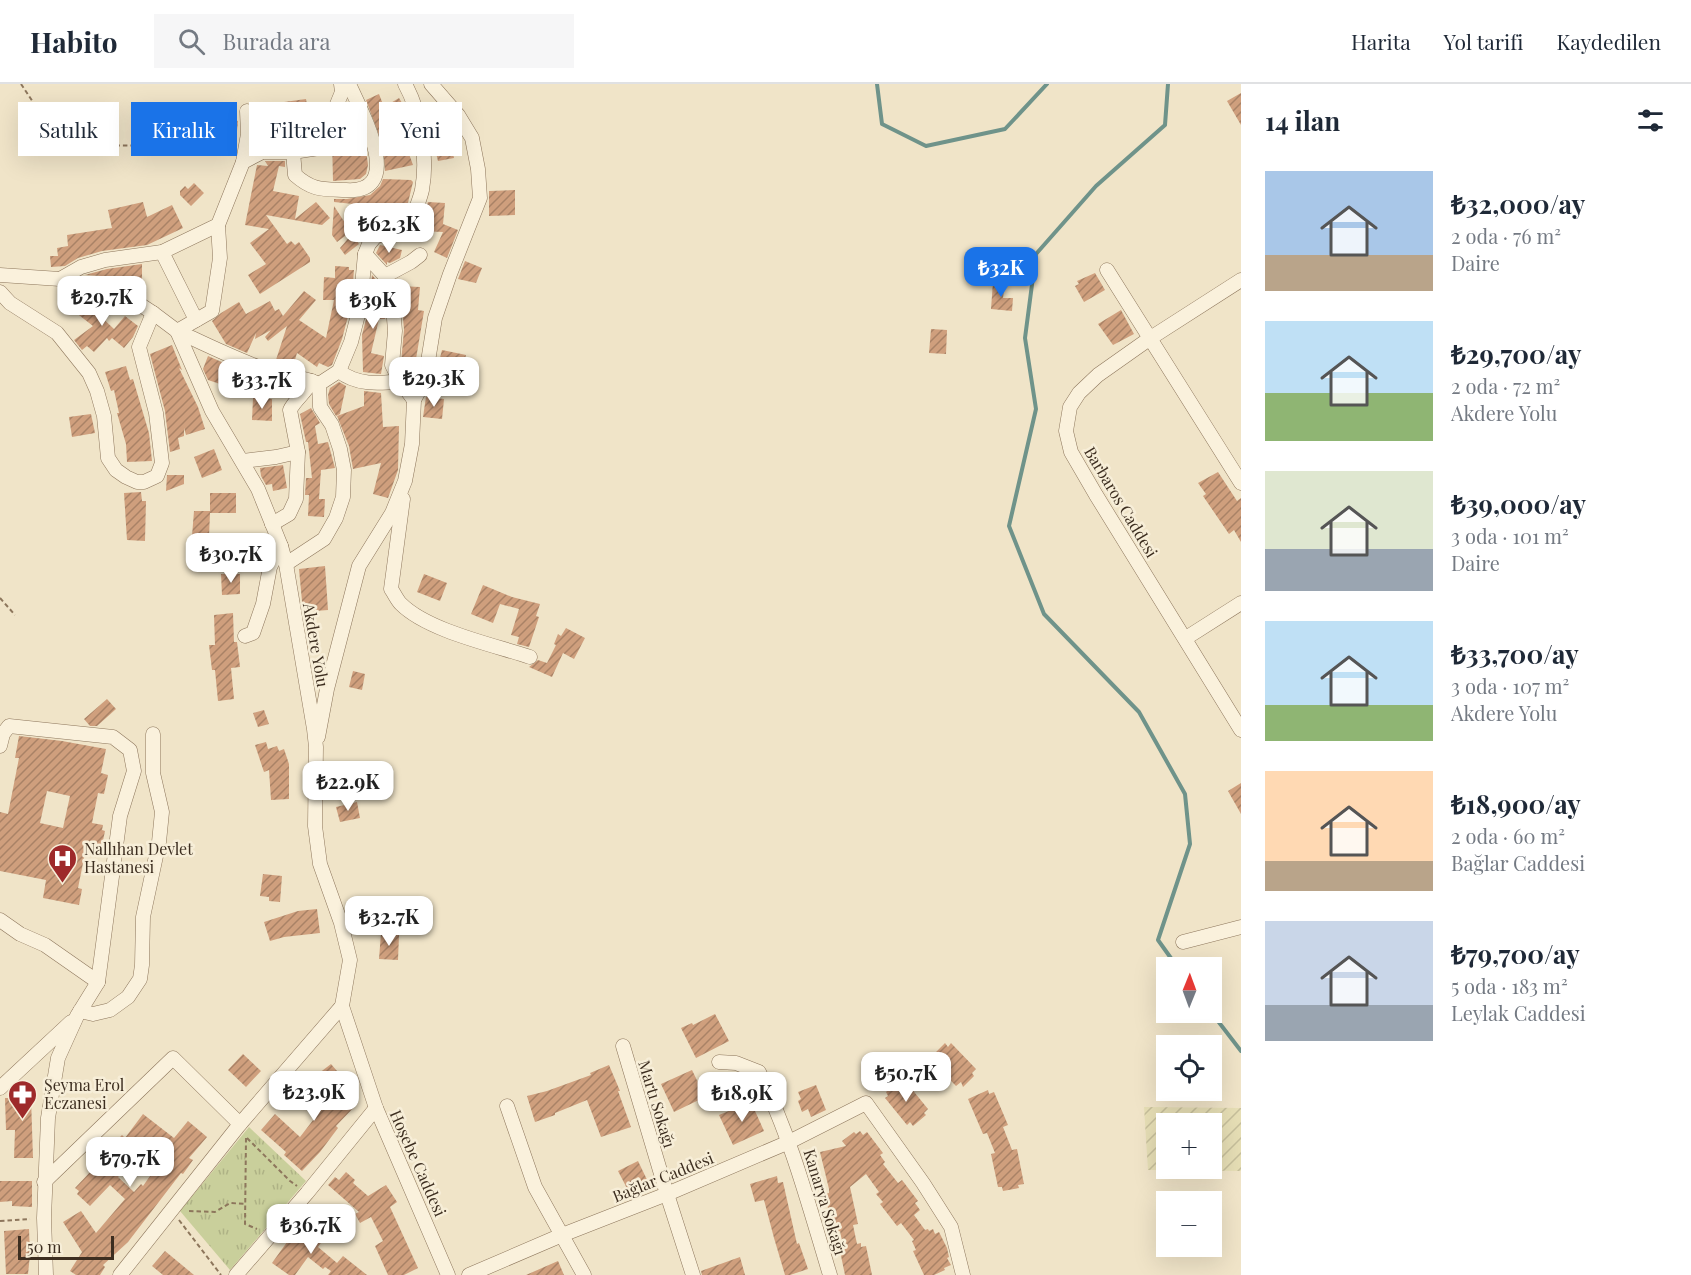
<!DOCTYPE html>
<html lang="tr">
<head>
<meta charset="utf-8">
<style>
	:root { --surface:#fff; --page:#f6f6f7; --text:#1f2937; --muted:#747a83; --line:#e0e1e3; --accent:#1a73e8 }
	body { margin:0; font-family:"Playfair Display",serif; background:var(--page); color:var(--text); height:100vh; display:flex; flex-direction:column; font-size:22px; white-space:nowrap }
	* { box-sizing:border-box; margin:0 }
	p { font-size:20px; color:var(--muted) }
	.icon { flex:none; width:33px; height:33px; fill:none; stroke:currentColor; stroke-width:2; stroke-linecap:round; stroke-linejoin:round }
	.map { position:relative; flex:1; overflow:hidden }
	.drawer { display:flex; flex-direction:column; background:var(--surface); width:450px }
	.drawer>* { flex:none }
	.top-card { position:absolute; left:18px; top:18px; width:570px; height:54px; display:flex; gap:12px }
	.needle { width:39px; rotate:1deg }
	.fabs { position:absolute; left:1156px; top:873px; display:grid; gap:12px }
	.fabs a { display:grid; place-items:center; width:66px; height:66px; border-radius:0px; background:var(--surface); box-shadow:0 6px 24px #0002; font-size:30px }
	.scale { position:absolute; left:18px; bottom:15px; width:96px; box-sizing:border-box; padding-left:6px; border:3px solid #3d2e20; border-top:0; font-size:16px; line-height:21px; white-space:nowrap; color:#3d2e20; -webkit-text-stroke:4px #f7eed8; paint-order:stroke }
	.price { position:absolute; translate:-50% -51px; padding:0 14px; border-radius:12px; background:#fff; color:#222; font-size:20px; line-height:39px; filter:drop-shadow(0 2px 3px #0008) }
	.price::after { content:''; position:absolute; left:50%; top:36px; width:18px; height:14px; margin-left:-9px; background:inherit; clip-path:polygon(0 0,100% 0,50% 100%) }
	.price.selected { background:var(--accent); color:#fff }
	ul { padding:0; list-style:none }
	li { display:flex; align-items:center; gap:18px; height:150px; padding:0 24px }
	li span { display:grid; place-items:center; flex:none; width:168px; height:120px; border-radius:0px; color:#555 }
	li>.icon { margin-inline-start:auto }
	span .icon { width:72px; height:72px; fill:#fffc; stroke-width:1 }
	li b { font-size:26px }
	h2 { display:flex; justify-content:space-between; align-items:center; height:72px; padding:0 24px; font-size:26px }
	.chip { padding:0 21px; border-radius:0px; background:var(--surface); box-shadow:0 6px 24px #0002; font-size:21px; line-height:54px }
	.chip.selected { background:var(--accent); color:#fff }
	header { display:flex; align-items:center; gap:36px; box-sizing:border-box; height:84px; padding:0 30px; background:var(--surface); border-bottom:2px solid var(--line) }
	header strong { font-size:28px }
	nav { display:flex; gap:33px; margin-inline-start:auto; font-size:21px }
	.search { width:420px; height:54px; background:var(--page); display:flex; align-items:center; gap:15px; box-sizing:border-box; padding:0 21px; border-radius:0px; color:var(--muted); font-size:22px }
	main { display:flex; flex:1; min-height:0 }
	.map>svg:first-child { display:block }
	.farmland { fill:url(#farmland-furrows); fill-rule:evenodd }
	.park { fill:url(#park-tufts) }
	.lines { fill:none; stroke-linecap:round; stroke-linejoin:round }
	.stream { stroke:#6f938a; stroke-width:4 }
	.building { fill:url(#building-hatch); fill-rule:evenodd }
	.minor-casing { stroke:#8d765c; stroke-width:15 }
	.path { stroke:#8d765c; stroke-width:2; stroke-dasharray:4.5 3; stroke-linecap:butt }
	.minor { stroke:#faf1dc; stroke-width:14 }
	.labels { text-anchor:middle; stroke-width:5; stroke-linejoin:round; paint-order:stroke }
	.street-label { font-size:16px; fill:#3d2e20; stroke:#f7eed8 }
	.poi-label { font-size:16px; fill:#3d2e20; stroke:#f7eed8; text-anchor:start }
</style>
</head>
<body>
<header>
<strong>Habito</strong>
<div class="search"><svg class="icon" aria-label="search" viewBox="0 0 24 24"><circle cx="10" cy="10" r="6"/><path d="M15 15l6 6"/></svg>Burada ara</div>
<nav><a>Harita</a><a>Yol tarifi</a><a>Kaydedilen</a></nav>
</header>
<main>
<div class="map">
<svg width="1241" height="1191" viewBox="0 0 1241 1191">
	<defs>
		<pattern id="farmland-furrows" width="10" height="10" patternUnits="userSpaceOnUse" patternTransform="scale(1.5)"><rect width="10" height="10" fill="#e6deb5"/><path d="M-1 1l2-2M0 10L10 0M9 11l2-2" fill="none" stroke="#c6bf9b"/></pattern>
		<pattern id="park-tufts" width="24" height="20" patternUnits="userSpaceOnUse" patternTransform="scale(1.5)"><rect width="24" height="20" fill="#c9cf9b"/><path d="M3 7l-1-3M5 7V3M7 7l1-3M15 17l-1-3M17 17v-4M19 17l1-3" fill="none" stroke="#aeb285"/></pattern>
		<pattern id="building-hatch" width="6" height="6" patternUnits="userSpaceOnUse" patternTransform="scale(1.5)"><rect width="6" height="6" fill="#cf9f7d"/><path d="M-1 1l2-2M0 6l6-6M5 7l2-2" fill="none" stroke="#a98266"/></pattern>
	</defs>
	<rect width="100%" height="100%" fill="#f0e4c8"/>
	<path class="farmland" d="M1144,1023L1241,1024V1087L1148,1086ZM1167,1040H1212V1084H1167Z"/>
	<polygon class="park" points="249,1043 306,1097 230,1186 180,1127"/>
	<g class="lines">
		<g class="stream">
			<polyline points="877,0 882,40 926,62 1005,45 1047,0"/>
			<polyline points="1168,0 1165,41 1096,102 1036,170 1025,254 1036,325 1009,442 1044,530 1139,628 1185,710 1190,760 1158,856 1178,884"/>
			<polyline points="1211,928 1241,967"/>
		</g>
	</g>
	<g class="building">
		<polygon points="1241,9 1241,41 1227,17"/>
		<polygon points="379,10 384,23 399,14 407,27 396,34 413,81 385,87 383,62 366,16"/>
		<polygon points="306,15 311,43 313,43 315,51 313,56 292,59 259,60 257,52 287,40 284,18"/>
		<polygon points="437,21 453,41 448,43 454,74 438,77 426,29 432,26 430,24"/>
		<polygon points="228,34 238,37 237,47 225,44"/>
		<polygon points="356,38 366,66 368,81 366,90 360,95 333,97 332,55 339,39"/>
		<polygon points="265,77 285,77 285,83 279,82 273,107 299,112 295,135 316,118 330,134 322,141 266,131 287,160 291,157 295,161 299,158 310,174 310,178 260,210 248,191 266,180 250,159 269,145 245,141 257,81 268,82"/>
		<polygon points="383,95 411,96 413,98 406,127 388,136 388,134 363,135 363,121 334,118 334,115 347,115 370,111 380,102"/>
		<polygon points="194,99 204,109 191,122 180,111 180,107 185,102 188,105"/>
		<polygon points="515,106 515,131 489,132 489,107"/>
		<polygon points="143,118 147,133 172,121 183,144 147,161 102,167 78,174 65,182 51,183 50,172 58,172 57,164 68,162 67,151 112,144 108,126"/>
		<polygon points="428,118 445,119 443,140 458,146 447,174 434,168 443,148 420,147 421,137"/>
		<polygon points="334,122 349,145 349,149 337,158 332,151"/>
		<polygon points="352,150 359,160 345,171 340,164"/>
		<polygon points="380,161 402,166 400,174 390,179 387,178 387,181 376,169"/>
		<polygon points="465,177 482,184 476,199 458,195"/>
		<polygon points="142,180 142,198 121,199 117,198 117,195 106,196 100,194 101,192 85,191 107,185"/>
		<polygon points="335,182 349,183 349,186 354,186 351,221 342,255 332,281 328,283 319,279 317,283 297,269 293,283 275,279 287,242 268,257 265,253 271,246 255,255 256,249 247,269 226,260 212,237 221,229 239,218 246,230 270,217 275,227 279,225 283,232 304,207 316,216 299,236 326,254 334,216 323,216 324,193 335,194"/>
		<polygon points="1095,189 1105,206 1084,218 1075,202 1079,200 1077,197"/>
		<polygon points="372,191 377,197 383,212 385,235 379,235 371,269 384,272 381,290 363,288 362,251 369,224"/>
		<polygon points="993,198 1005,199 1003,214 1013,214 1012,227 991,225"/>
		<polygon points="398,202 420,203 418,226 424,227 415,281 401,279 404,246 401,209"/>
		<polygon points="87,211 102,222 97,229 114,245 125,232 138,242 133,253 124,264 112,254 109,257 107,254 94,268 87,262 82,266 74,256 93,242 75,228"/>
		<polygon points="1121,226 1134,250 1113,261 1098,240"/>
		<polygon points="931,245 947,246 946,270 929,269"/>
		<polygon points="172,261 182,286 179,284 198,323 205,345 186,351 184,344 184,352 178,354 180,365 170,368 165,327 150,270"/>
		<polygon points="442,266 466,271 459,300 440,296 441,291 436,290"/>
		<polygon points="208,272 240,286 236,298 223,293 220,300 208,296 203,285"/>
		<polygon points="126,282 130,296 133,295 149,349 152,377 127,378 126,360 117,329 119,329 114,306 111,307 105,288"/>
		<polygon points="339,298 346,302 340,330 336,332 329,320 328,311 330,304"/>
		<polygon points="364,307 381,309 383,343 399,342 398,386 388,414 373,410 381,379 353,385 349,362 337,332 364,322"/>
		<polygon points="426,313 444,315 442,335 423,333"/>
		<polygon points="253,314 272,315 272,337 252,336"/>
		<polygon points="311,324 320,339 315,342 318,360 328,358 335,384 321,386 319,415 325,415 324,433 308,432 309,411 305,411 306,394 312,394 308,358 306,358 300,330"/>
		<polygon points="91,330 95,349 72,353 69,333"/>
		<polygon points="214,365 222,386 202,394 194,373"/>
		<polygon points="283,381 287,404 273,407 272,400 266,401 261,392 260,384"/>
		<polygon points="1218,388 1237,417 1241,414 1241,458 1234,446 1229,450 1203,412 1206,410 1198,399"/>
		<polygon points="167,391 184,391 184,400 166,407"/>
		<polygon points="141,408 142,417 146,417 145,457 127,456 124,409"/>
		<polygon points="210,409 236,409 236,429 210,429 209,453 192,452 194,427 210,427"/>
		<rect x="207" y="465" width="9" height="20"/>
		<polygon points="325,482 328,526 303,528 299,485"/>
		<polygon points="221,490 240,490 240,510 222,511"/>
		<polygon points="424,490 447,499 440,517 417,508"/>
		<polygon points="483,501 512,513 540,520 536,532 539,533 529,563 517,560 519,553 511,551 519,525 500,520 493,539 471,530"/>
		<polygon points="233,529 234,558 237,558 240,583 231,584 234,615 218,617 215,586 212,586 209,561 215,561 214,531"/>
		<polygon points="566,544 585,554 574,575 563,569 552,593 529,583 538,576 547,579 556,561 554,560 558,550 561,552"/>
		<polygon points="353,587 365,590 362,606 349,603"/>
		<polygon points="107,615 116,625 97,642 90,642 84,635"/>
		<polygon points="264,626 269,640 258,643 253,629"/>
		<path d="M19,652L62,657L106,665L101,689L108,691L104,710L98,709L92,739L103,741L102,746L105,747L101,766L96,765L95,771L85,769L78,804L82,805L79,821L43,814L46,796L0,787V728L8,730L19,674H15ZM47,707L70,712L63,744L40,739Z"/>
		<polygon points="266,658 268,665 277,662 279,667 284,665 289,680 289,715 271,716 269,686 264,688 255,661"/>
		<polygon points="331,680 341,681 341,698 330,697"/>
		<polygon points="1241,699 1241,730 1228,707"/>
		<polygon points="357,718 360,734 340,738 336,723"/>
		<polygon points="263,790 282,792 280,818 269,817 269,813 260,812"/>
		<polygon points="317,825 320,849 284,853 270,857 264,838 298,827"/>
		<polygon points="381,849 399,851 398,876 379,875"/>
		<polygon points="715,930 729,957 696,974 681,944 692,939 693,941"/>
		<polygon points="945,959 948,963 951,959 976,985 972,989 974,992 963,1003 961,998 956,1002 932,977 935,975 932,972"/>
		<polygon points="243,970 261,987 246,1003 228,986"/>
		<polygon points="331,980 343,994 336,999 358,1019 336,1042 338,1044 320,1068 302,1087 284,1071 286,1068 261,1046 275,1030 300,1053 327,1018 310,996"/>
		<polygon points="609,981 620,1007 618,1007 631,1043 601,1053 587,1016 555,1029 555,1031 535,1038 527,1012 547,1007 591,991 590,989"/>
		<polygon points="692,986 705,1013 674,1028 661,1000"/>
		<polygon points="899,997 902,1000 906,998 928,1025 924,1029 926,1031 913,1042 910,1038 907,1041 885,1014 888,1012 886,1008"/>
		<polygon points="816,1001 826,1026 811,1033 808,1025 802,1028 798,1017 801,1015 798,1008"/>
		<polygon points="988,1006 989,1010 994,1008 1008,1041 1003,1043 1012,1066 1017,1065 1024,1100 1018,1101 1019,1104 1003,1107 1002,1103 998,1103 991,1070 995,1069 987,1049 983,1050 968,1015"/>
		<polygon points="5,1014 31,1014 33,1074 14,1074 15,1046 6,1046"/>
		<polygon points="751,1018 764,1047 733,1061 719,1031"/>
		<path d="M143,1030L174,1054L188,1037L207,1053L189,1074L193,1076L183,1090L181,1089L128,1158L103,1181L105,1183L100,1191H76L70,1187L82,1168L63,1138L81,1127L96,1149L125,1115L110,1101L90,1122L77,1110L79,1107L75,1104L110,1067L108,1065L122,1051L125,1054ZM149,1059L165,1071L143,1102L141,1100L134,1108L118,1093Z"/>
		<polygon points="860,1047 863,1051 867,1048 883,1069 880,1071 885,1078 883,1080 898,1099 902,1096 918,1117 915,1119 920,1126 914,1131 925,1146 928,1145 929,1147 933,1145 935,1150 939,1148 947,1164 949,1173 947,1174 951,1181 944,1184 945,1186 934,1191 924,1191 913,1167 916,1166 912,1157 914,1156 901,1139 897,1142 880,1120 883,1118 876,1110 879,1108 866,1090 850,1103 858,1140 853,1141 857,1160 861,1159 861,1163 866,1162 872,1191 845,1191 840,1167 844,1167 840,1147 837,1148 836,1143 832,1144 825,1110 829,1109 829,1105 820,1068 846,1062 842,1057 854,1048 856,1050"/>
		<polygon points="638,1077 651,1104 632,1114 618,1087"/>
		<polygon points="346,1088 355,1096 353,1099 368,1112 386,1101 397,1118 390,1123 418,1184 404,1191 388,1191 375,1162 383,1157 371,1133 360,1139 355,1130 359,1128 328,1101 335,1093 339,1096"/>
		<polygon points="777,1092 778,1099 783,1098 797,1160 799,1159 808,1185 790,1191 785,1191 774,1154 764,1116 755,1118 750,1100"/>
		<polygon points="0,1097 32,1097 32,1123 12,1122 12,1117 0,1118"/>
		<polygon points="305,1139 325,1153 318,1163 337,1179 343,1172 367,1191 328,1191 331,1187 325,1183 323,1185 308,1173 295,1191 289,1191 272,1179 295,1147 298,1149"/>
		<polygon points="29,1145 30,1171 28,1190 6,1190 4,1147"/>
		<polygon points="165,1167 194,1191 163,1191 152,1182"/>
		<polygon points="740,1173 745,1191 702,1191 701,1187"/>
		<polygon points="558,1177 564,1191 526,1191"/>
	</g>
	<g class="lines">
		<defs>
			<g id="minor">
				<path d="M293,68L295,91C313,107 323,105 346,106C407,110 361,27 349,0"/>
				<polyline points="243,78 248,50 247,27"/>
				<polyline points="162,168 196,236"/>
				<polyline points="365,170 385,192 392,210 395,247 392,281 400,297 414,316"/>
				<polyline points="1107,186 1241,399"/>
				<polyline points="0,191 60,195 121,208 153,229 177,247 212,327 258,405 281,462 286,480 314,645 316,663 315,742 320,780 341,839 350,876 342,922 376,1024 448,1191"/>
				<polyline points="385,192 411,178 420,171"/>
				<polyline points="60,195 81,183 105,176 162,168 218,141 243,78 262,68 293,68 319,64 342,8 341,0"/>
				<polyline points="1241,196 1149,255 1098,291 1079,309 1070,323 1066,347 1071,368 1096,411 1241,646"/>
				<polyline points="0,208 10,219 57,249 89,289 97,307 104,332 108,374 116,386 126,393 137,398 144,398 157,392 162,379 156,329 139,263 153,229"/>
				<path d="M177,247C207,261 237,276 269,287C287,293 301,292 319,300"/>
				<polyline points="177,247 212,227 220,174 218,141"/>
				<path d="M339,287C356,301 379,300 400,297"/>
				<polyline points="243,377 276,373 298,368"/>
				<path d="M403,415L391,505C394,509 397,516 401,520C428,547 494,561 530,573"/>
				<path d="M272,440L289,430L296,415L298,368L290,326C294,317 306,308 312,297"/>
				<path d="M286,480L324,455L336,434L343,413L344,386L340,365L332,341L320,323L319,300L339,287L351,258L360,223L365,170L369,160L375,153L413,133C416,124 420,115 422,106C428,73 421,29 405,0"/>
				<polyline points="245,552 253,549 263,520 270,483 281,462"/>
				<polyline points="1186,554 1241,519"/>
				<polyline points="318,653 327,605 359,482 392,429 405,397 412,360 414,316 425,296 435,234 450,190 480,114 478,85 472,54 458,31 431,0"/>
				<polyline points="0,662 3,650 9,642 113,653 130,666 134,687 120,732 98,898 77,932 58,974 48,1034 44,1134 46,1191"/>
				<polyline points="0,836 20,850 45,861 98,898"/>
				<polyline points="1183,858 1241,843"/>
				<polyline points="80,927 93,930 110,926 128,913 140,895 142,881 143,833 159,758 162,728 153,689 153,650"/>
				<polyline points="623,962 667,1110 693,1191"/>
				<path d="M719,978L736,979L759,988C791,1053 809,1122 830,1191"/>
				<polyline points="0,1004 71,938"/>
				<polyline points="507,1022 535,1103 584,1191"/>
				<polyline points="44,1098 173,974 240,1040"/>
				<polyline points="120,1191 240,1040 342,922"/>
				<polyline points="236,1191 307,1109 376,1024"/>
				<polyline points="469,1191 562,1151 667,1110 789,1058 866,1019 923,1099 951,1143 963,1191"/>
			</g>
		</defs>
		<use href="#minor" class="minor-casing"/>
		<g class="path">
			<polyline points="21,0 41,30 59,45 88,61 160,62 186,55 234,23"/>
			<polyline points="0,514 15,531"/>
			<polyline points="246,1054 245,1140 257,1145"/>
			<polyline points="247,1054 290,1097 297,1102"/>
			<polyline points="189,1127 215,1128 230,1119 246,1120"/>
			<polyline points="179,1136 221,1191"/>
			<polyline points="0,1137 30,1135"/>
		</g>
		<use href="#minor" class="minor"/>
	</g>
	<defs>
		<symbol id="hospital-pin" viewBox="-11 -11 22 30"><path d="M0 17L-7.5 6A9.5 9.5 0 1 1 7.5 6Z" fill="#9e2a2b" stroke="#f7eed8"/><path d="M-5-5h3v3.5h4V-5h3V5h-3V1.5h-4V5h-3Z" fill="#fff"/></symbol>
		<symbol id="pharmacy-pin" viewBox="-11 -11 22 30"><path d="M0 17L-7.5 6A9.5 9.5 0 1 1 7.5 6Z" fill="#9e2a2b" stroke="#f7eed8"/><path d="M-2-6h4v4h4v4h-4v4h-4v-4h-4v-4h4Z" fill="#fff"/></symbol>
	</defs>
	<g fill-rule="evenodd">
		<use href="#hospital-pin" x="46" y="758" width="33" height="45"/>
		<use href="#pharmacy-pin" x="6" y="994" width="33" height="45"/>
	</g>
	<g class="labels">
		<g class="street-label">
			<text transform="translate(1121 418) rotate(59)" y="6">Barbaros Caddesi</text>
			<text transform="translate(316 561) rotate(80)" y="6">Akdere Yolu</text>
			<text transform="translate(657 1020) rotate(73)" y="6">Martı Sokağı</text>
			<text transform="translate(418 1079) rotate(66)" y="6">Hoşebe Caddesi</text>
			<text transform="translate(663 1093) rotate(-22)" y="6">Bağlar Caddesi</text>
			<text transform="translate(825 1118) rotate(73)" y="6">Kanarya Sokağı</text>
		</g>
		<g class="poi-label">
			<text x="84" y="771">Nallıhan Devlet<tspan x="84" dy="18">Hastanesi</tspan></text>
			<text x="44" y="1007">Şeyma Erol<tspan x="44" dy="18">Eczanesi</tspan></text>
		</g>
	</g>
</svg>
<div class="fabs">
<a><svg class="needle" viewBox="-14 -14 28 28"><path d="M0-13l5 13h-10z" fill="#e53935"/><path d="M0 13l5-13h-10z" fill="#747a83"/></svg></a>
<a><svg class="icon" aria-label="locate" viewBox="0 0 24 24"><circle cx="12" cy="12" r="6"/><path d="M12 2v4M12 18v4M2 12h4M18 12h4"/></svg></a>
<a>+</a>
<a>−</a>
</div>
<div class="scale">50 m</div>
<b class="price" style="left:389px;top:170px">₺62.3K</b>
<b class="price selected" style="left:1001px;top:214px">₺32K</b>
<b class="price" style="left:102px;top:243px">₺29.7K</b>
<b class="price" style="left:373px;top:246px">₺39K</b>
<b class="price" style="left:434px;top:324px">₺29.3K</b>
<b class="price" style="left:262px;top:326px">₺33.7K</b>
<b class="price" style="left:231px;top:500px">₺30.7K</b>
<b class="price" style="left:348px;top:728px">₺22.9K</b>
<b class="price" style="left:389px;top:863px">₺32.7K</b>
<b class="price" style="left:906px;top:1019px">₺50.7K</b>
<b class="price" style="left:314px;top:1038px">₺23.9K</b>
<b class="price" style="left:742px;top:1039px">₺18.9K</b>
<b class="price" style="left:130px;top:1104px">₺79.7K</b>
<b class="price" style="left:311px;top:1171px">₺36.7K</b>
<div class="top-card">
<a class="chip">Satılık</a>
<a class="chip selected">Kiralık</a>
<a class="chip">Filtreler</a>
<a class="chip">Yeni</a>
</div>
</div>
<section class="drawer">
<h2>14 ilan<svg class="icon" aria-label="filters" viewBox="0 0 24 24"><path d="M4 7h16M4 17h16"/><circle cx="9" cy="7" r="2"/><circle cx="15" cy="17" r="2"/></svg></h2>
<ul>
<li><span style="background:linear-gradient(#a9c7e8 70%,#b9a48a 0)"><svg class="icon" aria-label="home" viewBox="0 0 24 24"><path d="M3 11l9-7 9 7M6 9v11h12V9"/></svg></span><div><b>₺32,000/ay</b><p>2 oda · 76 m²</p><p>Daire</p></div></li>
<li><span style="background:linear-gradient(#bfe0f5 60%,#8fb573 0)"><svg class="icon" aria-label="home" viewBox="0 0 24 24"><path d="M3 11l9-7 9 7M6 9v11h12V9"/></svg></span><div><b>₺29,700/ay</b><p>2 oda · 72 m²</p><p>Akdere Yolu</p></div></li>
<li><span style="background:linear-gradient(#dfe7d0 65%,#9aa5b1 0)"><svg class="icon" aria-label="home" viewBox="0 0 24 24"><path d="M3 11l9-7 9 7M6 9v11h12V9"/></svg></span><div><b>₺39,000/ay</b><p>3 oda · 101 m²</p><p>Daire</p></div></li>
<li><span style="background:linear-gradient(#bfe0f5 70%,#8fb573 0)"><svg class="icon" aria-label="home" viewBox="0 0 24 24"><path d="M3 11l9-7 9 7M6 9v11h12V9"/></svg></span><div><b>₺33,700/ay</b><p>3 oda · 107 m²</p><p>Akdere Yolu</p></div></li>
<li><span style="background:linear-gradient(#ffd9b3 75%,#b9a48a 0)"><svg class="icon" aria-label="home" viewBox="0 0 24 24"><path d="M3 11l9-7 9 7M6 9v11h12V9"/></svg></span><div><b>₺18,900/ay</b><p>2 oda · 60 m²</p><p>Bağlar Caddesi</p></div></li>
<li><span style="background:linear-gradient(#c9d6e8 70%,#9aa5b1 0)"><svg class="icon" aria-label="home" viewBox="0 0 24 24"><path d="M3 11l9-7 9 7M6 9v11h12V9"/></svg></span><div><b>₺79,700/ay</b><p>5 oda · 183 m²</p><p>Leylak Caddesi</p></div></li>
</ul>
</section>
</main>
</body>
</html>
